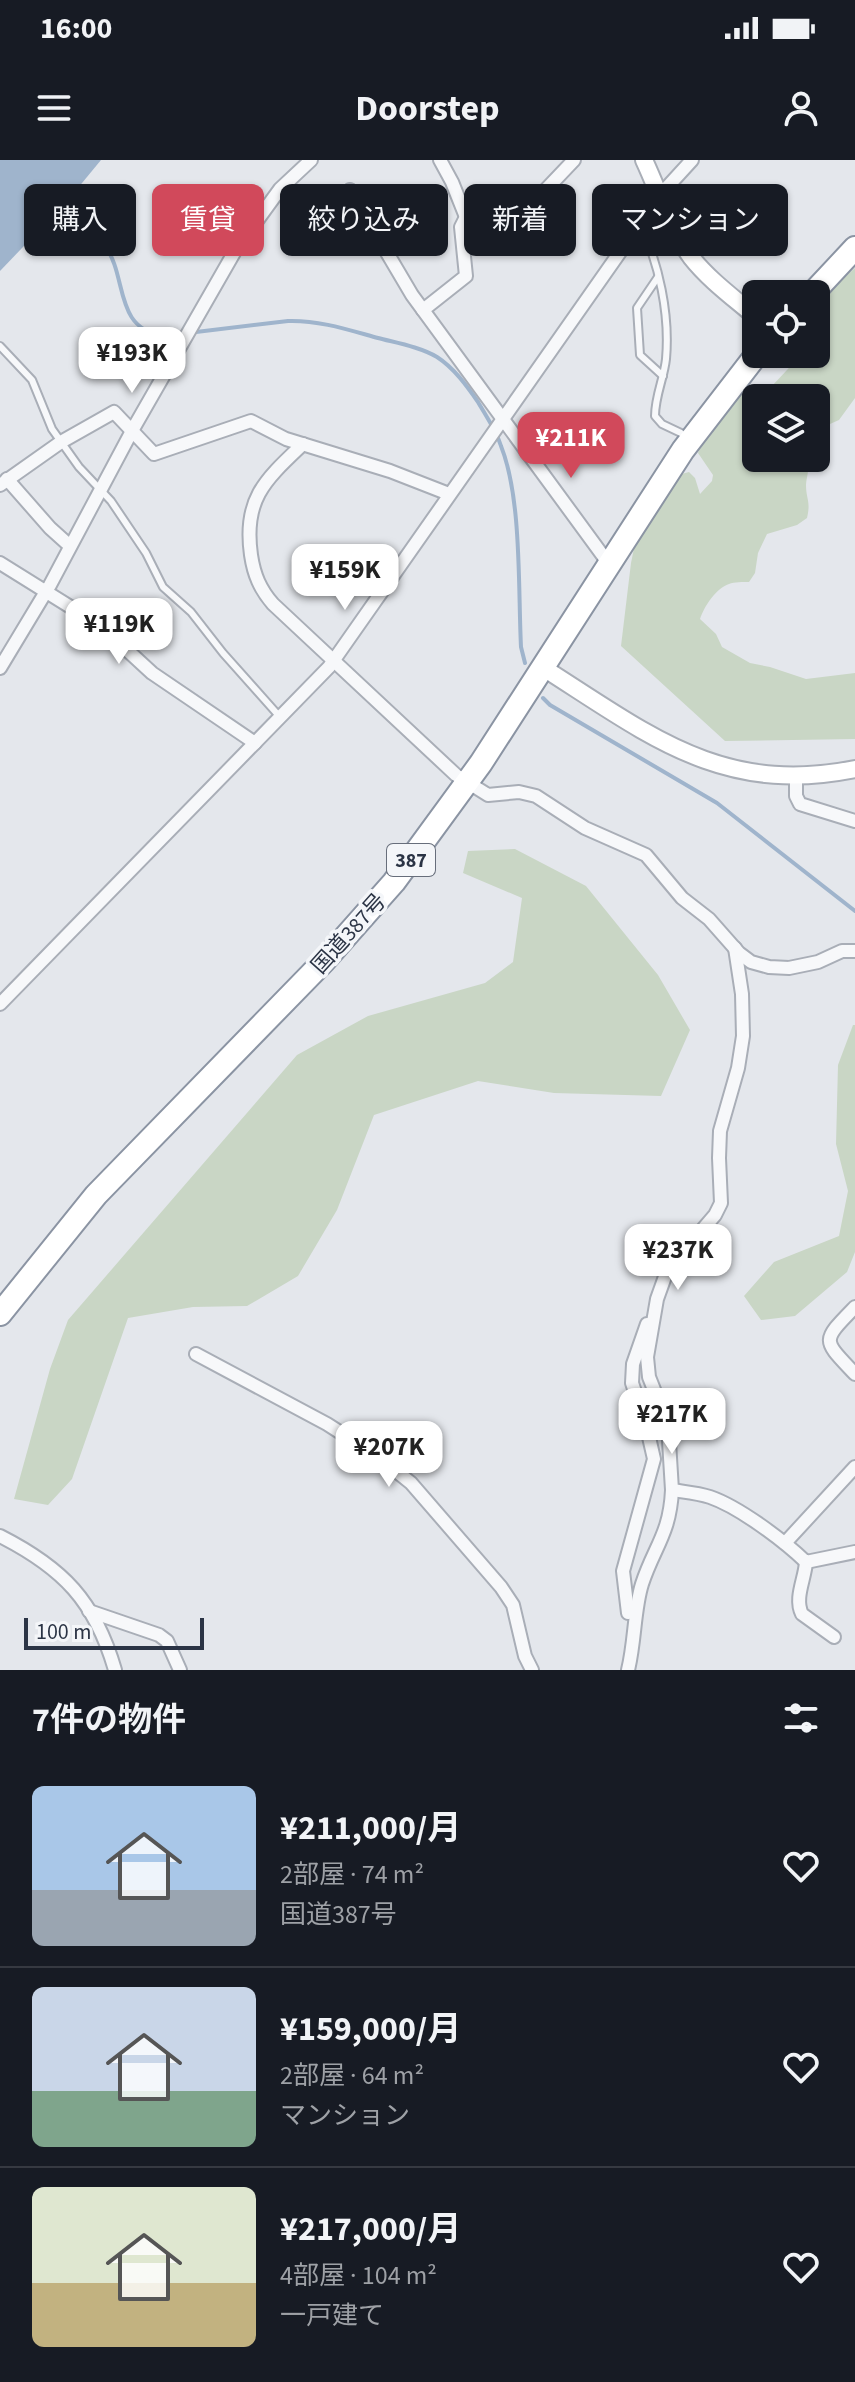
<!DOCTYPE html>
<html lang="ja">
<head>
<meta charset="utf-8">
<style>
	:root { --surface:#171b24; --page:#20242c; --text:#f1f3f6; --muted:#9ea1a6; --line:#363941; --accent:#d1495b }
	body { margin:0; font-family:"Source Sans 3","Noto Sans JP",sans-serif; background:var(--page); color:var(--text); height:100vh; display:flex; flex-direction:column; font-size:30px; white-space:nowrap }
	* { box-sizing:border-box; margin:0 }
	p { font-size:26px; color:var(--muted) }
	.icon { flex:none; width:44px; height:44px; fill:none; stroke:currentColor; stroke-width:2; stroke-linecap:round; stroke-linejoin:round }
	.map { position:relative; height:1510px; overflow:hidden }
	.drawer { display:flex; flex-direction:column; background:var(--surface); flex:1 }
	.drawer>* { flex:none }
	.banner { position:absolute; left:24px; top:24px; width:808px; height:72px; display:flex; gap:16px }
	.controls { position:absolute; left:742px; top:120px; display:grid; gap:16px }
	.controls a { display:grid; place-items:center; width:88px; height:88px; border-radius:12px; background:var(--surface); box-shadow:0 2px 6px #0004; font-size:40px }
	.scale { position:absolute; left:24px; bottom:20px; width:180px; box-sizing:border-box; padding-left:8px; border:4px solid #2b3445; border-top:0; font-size:22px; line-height:28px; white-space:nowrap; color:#2b3445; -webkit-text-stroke:6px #f4f6f9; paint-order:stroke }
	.price { position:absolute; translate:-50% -68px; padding:0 18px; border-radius:16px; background:#fff; color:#222; font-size:26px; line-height:52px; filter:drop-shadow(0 2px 4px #0008) }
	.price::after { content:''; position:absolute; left:50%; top:48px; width:24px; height:18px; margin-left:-12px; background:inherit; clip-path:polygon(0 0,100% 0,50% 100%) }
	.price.active { background:var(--accent); color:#fff }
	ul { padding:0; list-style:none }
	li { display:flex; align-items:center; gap:24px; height:200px; padding:0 32px }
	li+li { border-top:2px solid var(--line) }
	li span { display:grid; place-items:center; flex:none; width:224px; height:160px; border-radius:12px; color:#555 }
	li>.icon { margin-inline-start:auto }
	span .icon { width:96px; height:96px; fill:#fffc; stroke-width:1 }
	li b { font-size:34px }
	h2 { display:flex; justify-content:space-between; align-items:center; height:96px; padding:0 32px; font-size:34px }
	.pill { padding:0 28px; border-radius:12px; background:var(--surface); box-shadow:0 2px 6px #0004; font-size:28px; line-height:72px }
	.pill.active { background:var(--accent); color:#fff }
	.status { display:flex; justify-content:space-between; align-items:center; height:56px; padding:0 40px; background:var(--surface); direction:ltr }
	.status svg { height:22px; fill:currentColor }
	header { display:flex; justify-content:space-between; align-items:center; height:104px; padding:0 32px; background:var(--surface); font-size:36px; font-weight:700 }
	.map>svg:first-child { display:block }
	.green { fill:#c9d6c5 }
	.water { fill:#9fb4cc }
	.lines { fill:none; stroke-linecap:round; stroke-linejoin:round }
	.stream { stroke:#9fb4cc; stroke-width:4 }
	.lane-casing { stroke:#a9aeb7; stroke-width:10 }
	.street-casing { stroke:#a9aeb7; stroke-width:16 }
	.secondary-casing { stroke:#a9aeb7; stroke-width:20 }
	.highway-casing { stroke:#8b94a3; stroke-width:26 }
	.lane { stroke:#f7f8fa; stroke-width:6 }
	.street { stroke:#f7f8fa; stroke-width:12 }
	.secondary { stroke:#fff; stroke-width:16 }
	.highway { stroke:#fff; stroke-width:22 }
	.labels { text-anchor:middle; stroke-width:7; stroke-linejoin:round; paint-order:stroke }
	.shield { fill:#f4f6f9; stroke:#676e7b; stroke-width:2 }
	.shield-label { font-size:20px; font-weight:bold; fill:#2b3445 }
	.street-label { font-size:22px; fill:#2b3445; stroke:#f4f6f9 }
</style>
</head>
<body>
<div class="status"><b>16:00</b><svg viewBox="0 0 49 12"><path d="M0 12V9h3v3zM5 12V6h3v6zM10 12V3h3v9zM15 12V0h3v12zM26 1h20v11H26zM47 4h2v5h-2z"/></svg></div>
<header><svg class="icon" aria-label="menu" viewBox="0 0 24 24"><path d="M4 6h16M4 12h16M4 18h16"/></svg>Doorstep<svg class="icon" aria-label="person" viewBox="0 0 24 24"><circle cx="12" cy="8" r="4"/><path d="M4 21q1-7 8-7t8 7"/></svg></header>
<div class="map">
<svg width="855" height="1510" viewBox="0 0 855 1510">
	<rect width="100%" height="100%" fill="#e4e7ec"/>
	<g class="green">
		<path d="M855,108V238L839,260L830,264L816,263V238H756V298H807C810,309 807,314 806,325C806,339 811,341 807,358L797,365L767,374L758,393L755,413L749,422C743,422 734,422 729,424C716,428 704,447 700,459L716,474L722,487L750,503L770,507L806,519L855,513V579L725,581L621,486L631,403L639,364L678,315L689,312L695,318L700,334L712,321L713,315L698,293L701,282L737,236L742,233L754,238L771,227L802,194H816V143Z"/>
		<polygon points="515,689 586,726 658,815 690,870 661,936 554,933 478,921 374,955 337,1050 298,1116 247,1146 193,1147 128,1158 72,1319 48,1345 14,1339 50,1209 68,1160 297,895 368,856 485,823 513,802 522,738 463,713 468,691"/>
		<polygon points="853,865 855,865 855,1092 847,1112 795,1156 761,1160 744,1136 774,1102 839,1076 848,1031 836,984 838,905"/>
	</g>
	<polygon class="water" points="0,0 101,0 68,40 0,111"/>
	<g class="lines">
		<g class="stream">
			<path d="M51,53C70,58 94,70 105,86C128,117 113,168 163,176L288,161C319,160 349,170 378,178C397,183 420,187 437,197C454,208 467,226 478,242C486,256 496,270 501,286C522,339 518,428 521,487L525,503"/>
			<polyline points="543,538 550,545 717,643 855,751"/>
		</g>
		<defs>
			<g id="lane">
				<path d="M640,63C659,104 670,154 666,199C664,218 655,236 655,256L662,264L681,273"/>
				<polyline points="658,117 637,148 640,195 663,216"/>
				<polyline points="0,186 32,220 52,269 79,307 111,341 146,393 163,427 191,452 223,493 280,557"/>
			</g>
			<g id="street">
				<polyline points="440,0 452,22 466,57"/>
				<polyline points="350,30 412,135 609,404"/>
				<polyline points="423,150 466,116 461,67 466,57 501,43 536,40 574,0"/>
				<path d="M303,284C265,320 243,339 251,395C254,415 260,429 273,444L456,615L488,635L519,632L536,636L585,668L646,695L682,738L709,759L739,793L751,802L769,807L789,808L818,802L842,791H855"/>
				<polyline points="7,319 50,368 70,386"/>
				<polyline points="0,325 61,282 114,252 154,294 251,261 286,279 390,311 449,334"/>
				<polyline points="0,403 101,466 152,513 255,583"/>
				<polyline points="0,508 50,425 133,269 235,91 280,29 311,0"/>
				<polyline points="796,615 796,636 800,644 855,661"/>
				<path d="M735,788L742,834L743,876L738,908L720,971L719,998L721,1043L715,1055L667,1111L657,1139L647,1197L649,1217L668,1265L672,1330C685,1332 698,1333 710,1337C739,1347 783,1380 806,1402L855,1392"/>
				<polyline points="0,844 329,507 660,35 692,0"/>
				<path d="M855,1147C821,1182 822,1179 855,1214"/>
				<polyline points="196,1194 327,1264 380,1298 411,1323 501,1427 513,1445 525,1496 532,1510"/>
				<path d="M0,1376C63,1408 95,1441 115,1510"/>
				<polyline points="785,1383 855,1307"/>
				<path d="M806,1402C805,1419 794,1438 802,1454L834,1477"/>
				<polyline points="89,1451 159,1475 167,1481 180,1510"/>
				<polyline points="628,1453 623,1411 654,1299 646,1264 632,1223 633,1204 647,1164"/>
				<path d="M628,1510C635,1482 634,1449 642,1424C654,1387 670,1374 672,1330"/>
			</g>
			<g id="secondary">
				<path d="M644,0C659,32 670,68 691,97C709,120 734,138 756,157"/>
				<path d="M542,507C648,574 721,636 855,609"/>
			</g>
			<g id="highway">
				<polyline points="812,134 855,88"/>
				<polyline points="0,1154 96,1035 324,801 394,722 481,603 683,290 757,194"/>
			</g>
		</defs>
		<use href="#lane" class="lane-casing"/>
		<use href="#street" class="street-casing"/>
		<use href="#secondary" class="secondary-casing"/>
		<use href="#highway" class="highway-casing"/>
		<use href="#lane" class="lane"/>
		<use href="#street" class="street"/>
		<use href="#secondary" class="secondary"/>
		<use href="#highway" class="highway"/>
	</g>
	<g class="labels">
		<rect class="shield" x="387" y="684" width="48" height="32" rx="6"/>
		<g class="shield-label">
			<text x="411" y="707">387</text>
		</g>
		<g class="street-label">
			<text transform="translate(348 773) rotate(-48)" y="8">国道387号</text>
		</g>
	</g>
</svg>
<div class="controls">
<a><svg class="icon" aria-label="locate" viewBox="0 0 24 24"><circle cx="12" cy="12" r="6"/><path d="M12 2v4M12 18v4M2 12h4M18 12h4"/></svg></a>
<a><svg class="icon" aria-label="layers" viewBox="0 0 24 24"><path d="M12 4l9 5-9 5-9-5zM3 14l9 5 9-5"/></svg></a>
</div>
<div class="scale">100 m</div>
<b class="price" style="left:132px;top:235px">¥193K</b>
<b class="price active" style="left:571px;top:320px">¥211K</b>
<b class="price" style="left:345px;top:452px">¥159K</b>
<b class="price" style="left:119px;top:506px">¥119K</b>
<b class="price" style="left:678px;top:1132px">¥237K</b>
<b class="price" style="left:672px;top:1296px">¥217K</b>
<b class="price" style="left:389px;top:1329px">¥207K</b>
<div class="banner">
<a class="pill">購入</a>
<a class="pill active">賃貸</a>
<a class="pill">絞り込み</a>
<a class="pill">新着</a>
<a class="pill">マンション</a>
</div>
</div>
<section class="drawer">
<h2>7件の物件<svg class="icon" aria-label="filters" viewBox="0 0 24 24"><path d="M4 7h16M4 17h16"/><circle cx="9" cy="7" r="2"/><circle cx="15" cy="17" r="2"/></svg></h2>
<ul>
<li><span style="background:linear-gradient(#a9c7e8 65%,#9aa5b1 0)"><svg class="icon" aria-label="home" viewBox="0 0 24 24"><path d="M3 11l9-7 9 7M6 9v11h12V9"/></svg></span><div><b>¥211,000/月</b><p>2部屋 · 74 m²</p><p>国道387号</p></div><svg class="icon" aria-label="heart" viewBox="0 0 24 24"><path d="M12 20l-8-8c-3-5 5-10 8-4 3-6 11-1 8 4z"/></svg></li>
<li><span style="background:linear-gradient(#c9d6e8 65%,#7fa58c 0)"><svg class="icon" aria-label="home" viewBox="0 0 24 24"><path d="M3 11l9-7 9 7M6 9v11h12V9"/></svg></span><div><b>¥159,000/月</b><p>2部屋 · 64 m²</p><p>マンション</p></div><svg class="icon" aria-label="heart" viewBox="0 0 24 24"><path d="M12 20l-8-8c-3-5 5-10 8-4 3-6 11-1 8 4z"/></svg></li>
<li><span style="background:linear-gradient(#dfe7d0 60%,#c2b280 0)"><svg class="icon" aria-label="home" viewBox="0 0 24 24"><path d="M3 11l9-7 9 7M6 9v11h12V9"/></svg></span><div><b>¥217,000/月</b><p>4部屋 · 104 m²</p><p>一戸建て</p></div><svg class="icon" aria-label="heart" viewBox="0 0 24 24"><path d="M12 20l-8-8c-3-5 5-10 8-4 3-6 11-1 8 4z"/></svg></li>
</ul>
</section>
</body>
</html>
